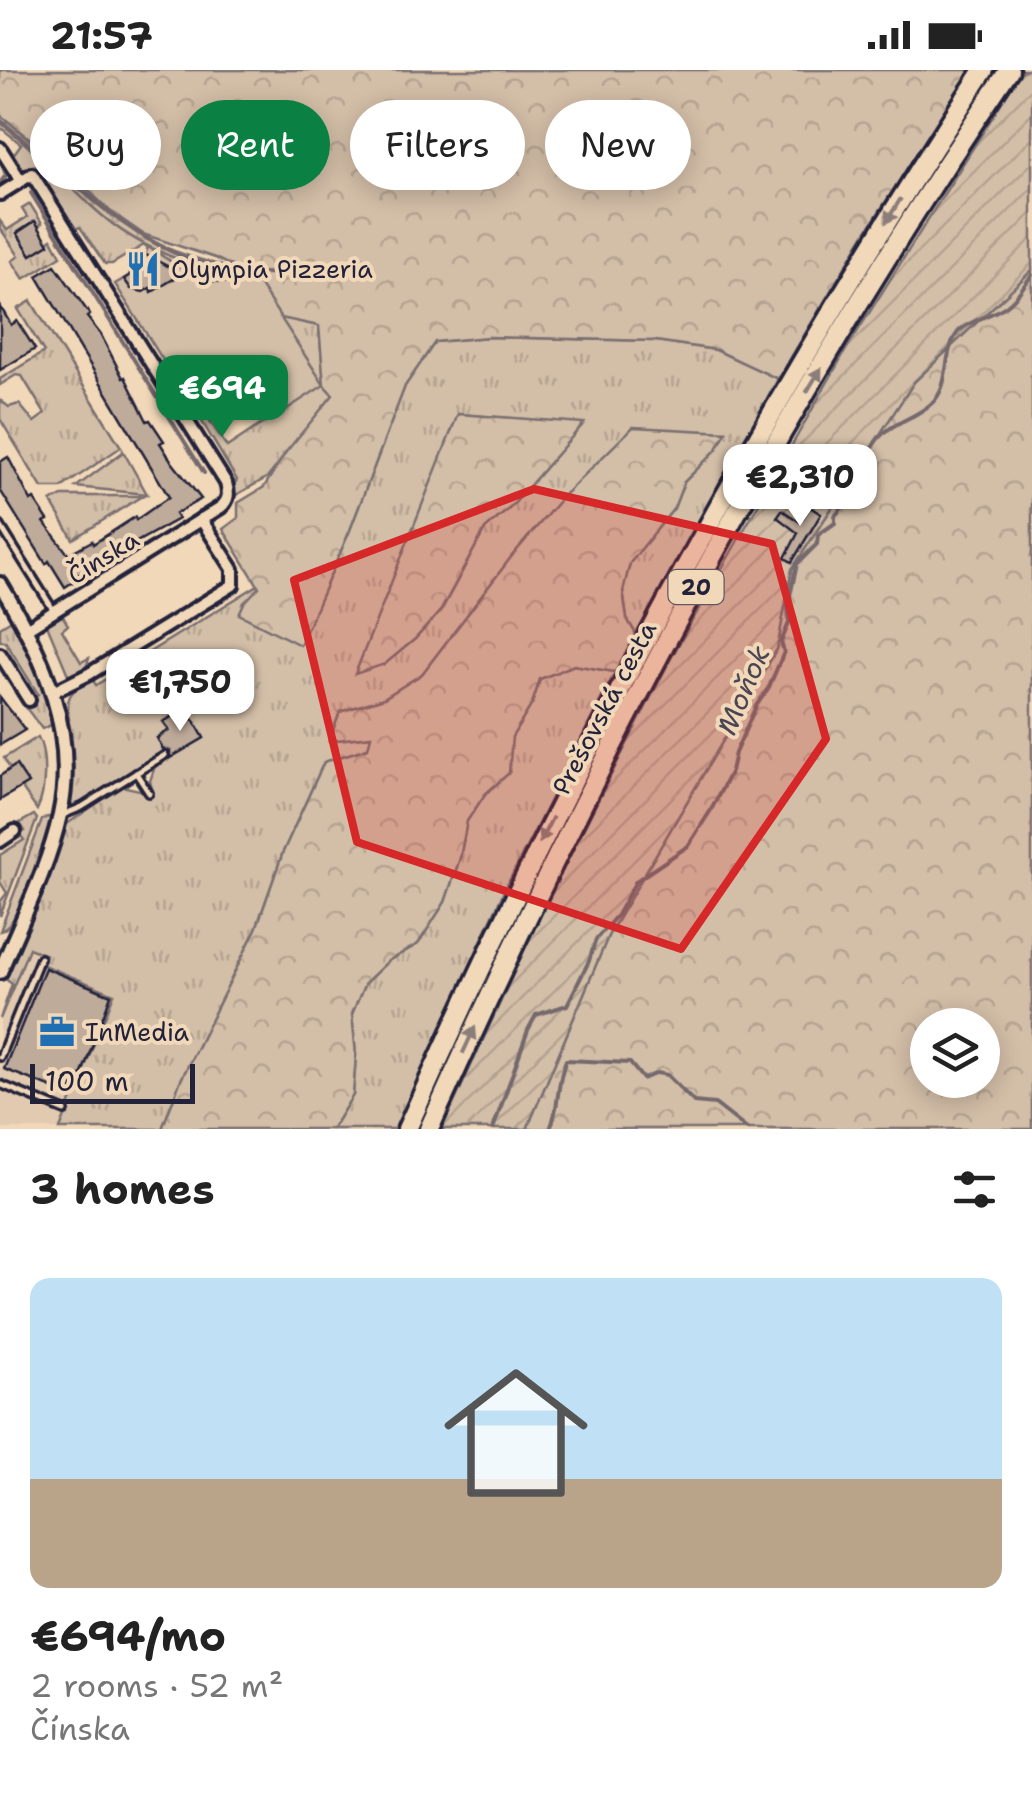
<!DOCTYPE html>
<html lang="en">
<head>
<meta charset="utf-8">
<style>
	:root { --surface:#fff; --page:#f6f6f6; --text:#222; --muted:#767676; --line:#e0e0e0; --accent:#0b8043 }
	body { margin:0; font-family:"Shantell Sans",sans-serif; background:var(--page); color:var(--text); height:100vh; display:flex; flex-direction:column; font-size:38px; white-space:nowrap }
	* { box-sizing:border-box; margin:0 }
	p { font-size:32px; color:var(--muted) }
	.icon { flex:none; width:55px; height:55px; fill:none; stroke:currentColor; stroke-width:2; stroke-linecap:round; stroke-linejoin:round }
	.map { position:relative; height:1059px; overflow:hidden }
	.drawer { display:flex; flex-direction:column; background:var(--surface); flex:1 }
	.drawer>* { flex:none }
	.top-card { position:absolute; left:30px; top:30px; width:972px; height:90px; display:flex; gap:20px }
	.controls { position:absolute; left:910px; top:938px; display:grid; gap:20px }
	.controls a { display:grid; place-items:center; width:90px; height:90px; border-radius:50%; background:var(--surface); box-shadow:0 5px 25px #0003; font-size:50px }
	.scale { position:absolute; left:30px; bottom:25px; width:165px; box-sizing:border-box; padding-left:10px; border:5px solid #22223b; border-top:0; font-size:28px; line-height:35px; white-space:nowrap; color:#22223b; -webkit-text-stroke:8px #f1d8b9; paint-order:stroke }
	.price { position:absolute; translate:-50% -85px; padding:0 22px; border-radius:20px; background:#fff; color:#222; font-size:32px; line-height:65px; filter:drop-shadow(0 2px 5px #0008) }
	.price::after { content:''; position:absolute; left:50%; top:60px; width:30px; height:22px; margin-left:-15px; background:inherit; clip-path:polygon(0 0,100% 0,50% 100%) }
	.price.current { background:var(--accent); color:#fff }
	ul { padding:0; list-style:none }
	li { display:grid; align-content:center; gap:20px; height:530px; padding:0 30px }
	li+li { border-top:2px solid var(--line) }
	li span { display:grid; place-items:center; height:310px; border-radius:20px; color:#555 }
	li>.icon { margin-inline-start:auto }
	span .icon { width:180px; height:180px; fill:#fffc; stroke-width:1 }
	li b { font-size:42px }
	h2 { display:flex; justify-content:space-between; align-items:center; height:120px; padding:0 30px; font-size:42px }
	.chip { padding:0 35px; border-radius:45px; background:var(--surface); box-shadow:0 5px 25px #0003; font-size:35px; line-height:90px }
	.chip.current { background:var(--accent); color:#fff }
	.status { display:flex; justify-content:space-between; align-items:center; height:70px; padding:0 50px; background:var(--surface); direction:ltr }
	.status svg { height:28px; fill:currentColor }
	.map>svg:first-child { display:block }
	.built { fill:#e2cab0 }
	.grass { fill:url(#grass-tufts); stroke:#7a7071; stroke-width:2.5; fill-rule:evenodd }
	.forest { fill:url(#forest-crowns); stroke:#7a7071; stroke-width:2.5; fill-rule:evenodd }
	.wetland { fill:url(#wetland-marsh); stroke:#7a7071; stroke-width:2.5 }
	.garden { fill:url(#garden-furrows); stroke:#7a7071; stroke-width:2.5 }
	.pitch { fill:#d3bea7; stroke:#7a7071; stroke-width:2.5 }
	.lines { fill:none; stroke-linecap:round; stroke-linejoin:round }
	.stream { stroke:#74696d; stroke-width:4 }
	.building { fill:#beab9a; stroke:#22223b; stroke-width:2.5 }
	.service-casing { stroke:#22223b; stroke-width:12 }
	.minor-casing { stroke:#22223b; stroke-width:18 }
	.tertiary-casing { stroke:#22223b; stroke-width:20 }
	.trunk-casing { stroke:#22223b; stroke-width:25 }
	.service { stroke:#f1d8b9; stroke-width:5 }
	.minor { stroke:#f1d8b9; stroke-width:10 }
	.tertiary { stroke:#f1d8b9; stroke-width:12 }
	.trunk { stroke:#f1d8b9; stroke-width:18 }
	.oneway { fill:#8a7d7a }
	.marked { fill:#d62828; fill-opacity:0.2; stroke:#d62828; stroke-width:8; stroke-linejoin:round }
	.labels { text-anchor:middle; stroke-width:8; stroke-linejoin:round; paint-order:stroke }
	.shield { fill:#f1d8b9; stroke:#605961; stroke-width:2.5 }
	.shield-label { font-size:22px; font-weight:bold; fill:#22223b }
	.poi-label { font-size:25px; fill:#22223b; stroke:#f1d8b9; text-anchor:start }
	.street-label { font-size:25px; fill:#22223b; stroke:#f1d8b9 }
	.water-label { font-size:28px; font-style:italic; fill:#4b4654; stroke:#f1d8b9 }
</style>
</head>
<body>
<div class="status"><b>21:57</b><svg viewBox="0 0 49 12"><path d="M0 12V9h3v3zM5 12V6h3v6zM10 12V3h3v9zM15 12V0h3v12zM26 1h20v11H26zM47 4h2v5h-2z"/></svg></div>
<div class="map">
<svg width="1032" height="1059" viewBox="0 0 1032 1059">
	<defs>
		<pattern id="grass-tufts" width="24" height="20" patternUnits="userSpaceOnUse" patternTransform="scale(2.5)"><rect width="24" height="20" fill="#d3bea7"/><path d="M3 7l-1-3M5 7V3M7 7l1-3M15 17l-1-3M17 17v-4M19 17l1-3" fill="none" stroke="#b5a391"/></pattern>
		<pattern id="forest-crowns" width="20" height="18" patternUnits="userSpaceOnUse" patternTransform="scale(2.5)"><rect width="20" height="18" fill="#d3bea7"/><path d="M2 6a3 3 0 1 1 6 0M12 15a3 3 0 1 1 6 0" fill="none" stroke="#b5a391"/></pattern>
		<pattern id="wetland-marsh" width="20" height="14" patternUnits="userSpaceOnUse" patternTransform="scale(2.5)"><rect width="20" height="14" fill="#d3bea7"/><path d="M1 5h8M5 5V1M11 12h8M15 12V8" fill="none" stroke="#b5a391"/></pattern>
		<pattern id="garden-furrows" width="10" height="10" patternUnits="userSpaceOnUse" patternTransform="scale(2.5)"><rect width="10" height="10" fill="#d3bea7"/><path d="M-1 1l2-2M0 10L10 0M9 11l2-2" fill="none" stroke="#b5a391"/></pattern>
	</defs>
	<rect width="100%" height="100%" fill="#f1d8b9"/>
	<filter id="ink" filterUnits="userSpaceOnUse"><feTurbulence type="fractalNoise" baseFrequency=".01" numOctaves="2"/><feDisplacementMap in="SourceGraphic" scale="20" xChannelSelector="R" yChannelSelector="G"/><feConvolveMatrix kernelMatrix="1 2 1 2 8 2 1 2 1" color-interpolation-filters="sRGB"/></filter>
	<g filter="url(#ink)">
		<polygon class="built" points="28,875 122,922 67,1059 0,1059 0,944"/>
		<g class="grass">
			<polygon points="993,0 1000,0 860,220 421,1059 414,1059 590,689 771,358 934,90"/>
			<path d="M0,52C37,81 68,117 104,147C145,182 202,201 254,207L259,214L201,211L144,175L112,194H105L80,157L73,160L39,106L43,103L37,95L21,99L10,89L21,74L0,57Z"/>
			<polygon points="30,134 42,153 38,157 34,152 17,163 31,185 52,169 61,186 24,209 12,191 19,186 0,158 0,151 7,160 27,147 22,139"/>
			<polygon points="31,231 121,377 61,418 42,418 0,349 0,330 9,337 19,334 34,352 45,344 22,306 16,305 0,315 0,309 44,282 18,239"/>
			<polygon points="271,234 281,248 319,256 324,315 333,325 268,407 236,425 232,418 237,410 201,350 207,346 227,377 274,346 247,304 193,338 240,274 283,341 281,248"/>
			<path d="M488,267L656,271L716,280L778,309L636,564L627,549L623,520L630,493L674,438L684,412L717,379L725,362L566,423L512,486L422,604L384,628L340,642L330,670L372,666L368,678L324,692L283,782L256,859L180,1012L162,1059H60L114,924L43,895L46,885L29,878L0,949L12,914L4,908L64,756L122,716L144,721L148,726L153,723L150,711L155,696L204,668L192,648L187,650L181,641L164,651L169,660L157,668L165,682L85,731L72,736L69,733L71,691L67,651L69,649C64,625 72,620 92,609L96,615L258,515L260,518L244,533L300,574L350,460L405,316L435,272ZM458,344L583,354L511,437L485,459L441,541L415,569L385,594Z"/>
			<polygon points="123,381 147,424 76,417 123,382"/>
			<polygon points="62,426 142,426 73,469 51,432"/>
			<polygon points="61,543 68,555 62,560 81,592 89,588 86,599 69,607 46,552"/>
			<polygon points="13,549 28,577 53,654 42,659 27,639 35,633 32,629 38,624 5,571 0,571 0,557"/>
			<polygon points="574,595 615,602 505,819 395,1059 332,1059 353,1025 356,985 352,944 365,913 388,891 418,874 445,832 460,788 467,751 485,724 509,703 511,667 532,634 540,609"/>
			<path d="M38,667C47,684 46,722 37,740L21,717L27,713L17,696L10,699L4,688Z"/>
			<polygon points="34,745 37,749 0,846 0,832 7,823 0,812 0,785 24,770 20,764 25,761 20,753"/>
			<path d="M47,747L53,748C46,771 22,856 0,861L42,750Z"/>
		</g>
		<g class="forest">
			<polygon points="0,0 971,0 866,162 778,309 716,280 656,271 488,267 435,272 405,316 350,460 300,575 239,544 244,533 259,517 223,459 238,448 238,433 264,417 286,382 333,325 324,315 319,256 281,248 271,234 201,211 258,213 254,207 215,188 143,164 110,141 46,81 0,45"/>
			<path d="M1032,200V1059H527L609,864L777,579L792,499L914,312ZM928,955H982V1010H928Z"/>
			<polygon points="458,344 584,353 511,437 485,459 441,540 415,569 385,594 355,604"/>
			<polygon points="633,357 726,362 717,379 684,412 674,438 630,493 623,521 627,549 636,564 615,602 574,595 540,609 532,634 512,667 509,703 485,724 467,751 460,788 445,832 418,874 388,891 365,913 352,944 356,985 353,1025 332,1059 162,1059 180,1012 256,859 283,782 324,692 368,678 371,666 329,671 340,642 384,628 422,604 512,486 566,423"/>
		</g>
		<path class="wetland" d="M0,45C53,87 104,148 165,177C194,191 226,194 254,207C202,201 145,182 104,147C68,117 37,81 0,52Z"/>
		<polygon class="garden" points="1022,0 1032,0 1032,200 914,312 792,499 777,579 609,864 527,1059 442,1059 549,826 670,590 847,278"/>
		<polygon class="pitch" points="148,177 201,211 259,214 324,315 284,341 255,298 193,338 115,214 132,204 130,192 145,185"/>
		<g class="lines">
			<g class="stream">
				<path d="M0,50C97,129 168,222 308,200"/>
				<polyline points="0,113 6,105 3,97"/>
				<polyline points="31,123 204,403"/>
				<path d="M493,1059L528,960L536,945L567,935L589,891L596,869L617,845L636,811L688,776L711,740L731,701L735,683L756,636L769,617L784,582L781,572L789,553L788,535L797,494L817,474L818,465L835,453V446L850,428C850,415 859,412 865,402C869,393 869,382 875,373C889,352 914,350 932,333C952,315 941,282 959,261C971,249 993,246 1007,235C1017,228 1024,215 1032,205"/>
				<path d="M550,1059C560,1037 556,1013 566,990L630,993L643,1009L657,1003L667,1005L694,1032L715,1034L747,1059"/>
			</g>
		</g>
		<g class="building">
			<polygon points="35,151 49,174 31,185 17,163"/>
			<polygon points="146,185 169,197 175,208 152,222 150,218 143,222 131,219 124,209 130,205 130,193"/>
			<polygon points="55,195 90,245 87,247 101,265 123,308 125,307 147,351 150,350 164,371 160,373 172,392 201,429 175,444 178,449 77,505 79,508 65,517 49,491 46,494 0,420 0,392 8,387 31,431 34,429 48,450 44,452 68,484 92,471 93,474 135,447 136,450 169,427 37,206"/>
			<polygon points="0,236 11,255 17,251 35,279 0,300"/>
			<polygon points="810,437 821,444 792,492 785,488 798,463 777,447 782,440 800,452"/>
			<polygon points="0,627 25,660 0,675"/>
			<polygon points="182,641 187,650 192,647 204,668 170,688 170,681 163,679 157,668 169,660 163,652"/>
			<polygon points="16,695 28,713 0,730 0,706"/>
			<polygon points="45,898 111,925 80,1009 77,1008 70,1025 4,999"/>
		</g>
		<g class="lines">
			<defs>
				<g id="service">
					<polyline points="0,455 54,541"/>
					<polyline points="136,703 149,723"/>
					<polyline points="63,745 82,737 165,685"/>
					<polyline points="0,987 40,888"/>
					<polyline points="0,1014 65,1041"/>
				</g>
				<g id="minor">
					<polyline points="0,78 21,111"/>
					<path d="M0,124L32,104L226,413C229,423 229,430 221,437L26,559"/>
					<polyline points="0,584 29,630"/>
					<polyline points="53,622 89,604 233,515 233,499 201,449"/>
					<polyline points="0,771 15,761"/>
				</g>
				<path id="tertiary" d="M0,514C43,584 78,662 60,745C48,799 21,851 0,902"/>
				<g id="trunk">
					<path d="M407,1059C572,691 762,337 984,0"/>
					<path d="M429,1059C594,692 782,333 1009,0"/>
				</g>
			</defs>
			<use href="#service" class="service-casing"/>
			<use href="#minor" class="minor-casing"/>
			<use href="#tertiary" class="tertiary-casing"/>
			<use href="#trunk" class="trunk-casing"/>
			<use href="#service" class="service"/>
			<use href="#minor" class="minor"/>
			<use href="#tertiary" class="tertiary"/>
			<use href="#trunk" class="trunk"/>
		</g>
		<defs><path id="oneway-solid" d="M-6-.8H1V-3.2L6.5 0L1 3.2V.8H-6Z" transform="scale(2.5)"/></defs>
		<g class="oneway">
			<use href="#oneway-solid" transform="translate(893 141) rotate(122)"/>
			<use href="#oneway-solid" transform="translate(814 310) rotate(-59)"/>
			<use href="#oneway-solid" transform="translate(546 760) rotate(117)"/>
			<use href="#oneway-solid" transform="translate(469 970) rotate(-65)"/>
		</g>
	</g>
	<path class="marked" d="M534,419L772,474L826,669L681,879L357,772L294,510Z"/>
	<defs>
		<symbol id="restaurant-bare" viewBox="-9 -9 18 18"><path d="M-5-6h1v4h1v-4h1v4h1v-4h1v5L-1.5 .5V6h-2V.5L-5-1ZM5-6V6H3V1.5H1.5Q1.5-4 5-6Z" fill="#1f6fb2" stroke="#f1d8b9" stroke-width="2.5" paint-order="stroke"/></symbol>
		<symbol id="office-bare" viewBox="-9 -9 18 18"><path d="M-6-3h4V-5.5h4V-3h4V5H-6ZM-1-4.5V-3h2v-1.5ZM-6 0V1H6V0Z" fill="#1f6fb2" stroke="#f1d8b9" stroke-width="2.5" paint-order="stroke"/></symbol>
	</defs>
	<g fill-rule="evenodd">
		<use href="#restaurant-bare" x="118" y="174" width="50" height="50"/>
		<use href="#office-bare" x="32" y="937" width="50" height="50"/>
	</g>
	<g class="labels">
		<rect class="shield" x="668.5" y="500" width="55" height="34" rx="8"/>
		<g class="shield-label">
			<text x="696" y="525">20</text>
		</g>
		<g class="poi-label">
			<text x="171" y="208">Olympia Pizzeria</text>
			<text x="85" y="971">InMedia</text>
		</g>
		<g class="street-label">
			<text transform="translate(103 487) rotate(-32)" y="9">Čínska</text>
			<text transform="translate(604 638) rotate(-62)" y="9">Prešovská cesta</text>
		</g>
		<g class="water-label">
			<text transform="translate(743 620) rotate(-67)" y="10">Moňok</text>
		</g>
	</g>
</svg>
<div class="controls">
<a><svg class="icon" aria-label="layers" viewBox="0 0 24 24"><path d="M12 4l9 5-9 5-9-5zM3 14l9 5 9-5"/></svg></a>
</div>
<div class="scale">100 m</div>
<b class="price current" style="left:222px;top:370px">€694</b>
<b class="price" style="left:800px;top:459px">€2,310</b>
<b class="price" style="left:180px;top:664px">€1,750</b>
<div class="top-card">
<a class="chip">Buy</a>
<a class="chip current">Rent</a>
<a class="chip">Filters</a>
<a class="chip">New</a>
</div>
</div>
<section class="drawer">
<h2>3 homes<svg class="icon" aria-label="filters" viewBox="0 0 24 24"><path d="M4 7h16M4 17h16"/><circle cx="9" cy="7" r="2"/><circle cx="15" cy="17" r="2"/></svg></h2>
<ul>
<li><span style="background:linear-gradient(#bfe0f5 65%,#b9a48a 0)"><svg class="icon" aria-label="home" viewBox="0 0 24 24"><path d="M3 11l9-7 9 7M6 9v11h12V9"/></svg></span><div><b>€694/mo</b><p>2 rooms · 52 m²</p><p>Čínska</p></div></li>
</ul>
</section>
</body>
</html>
